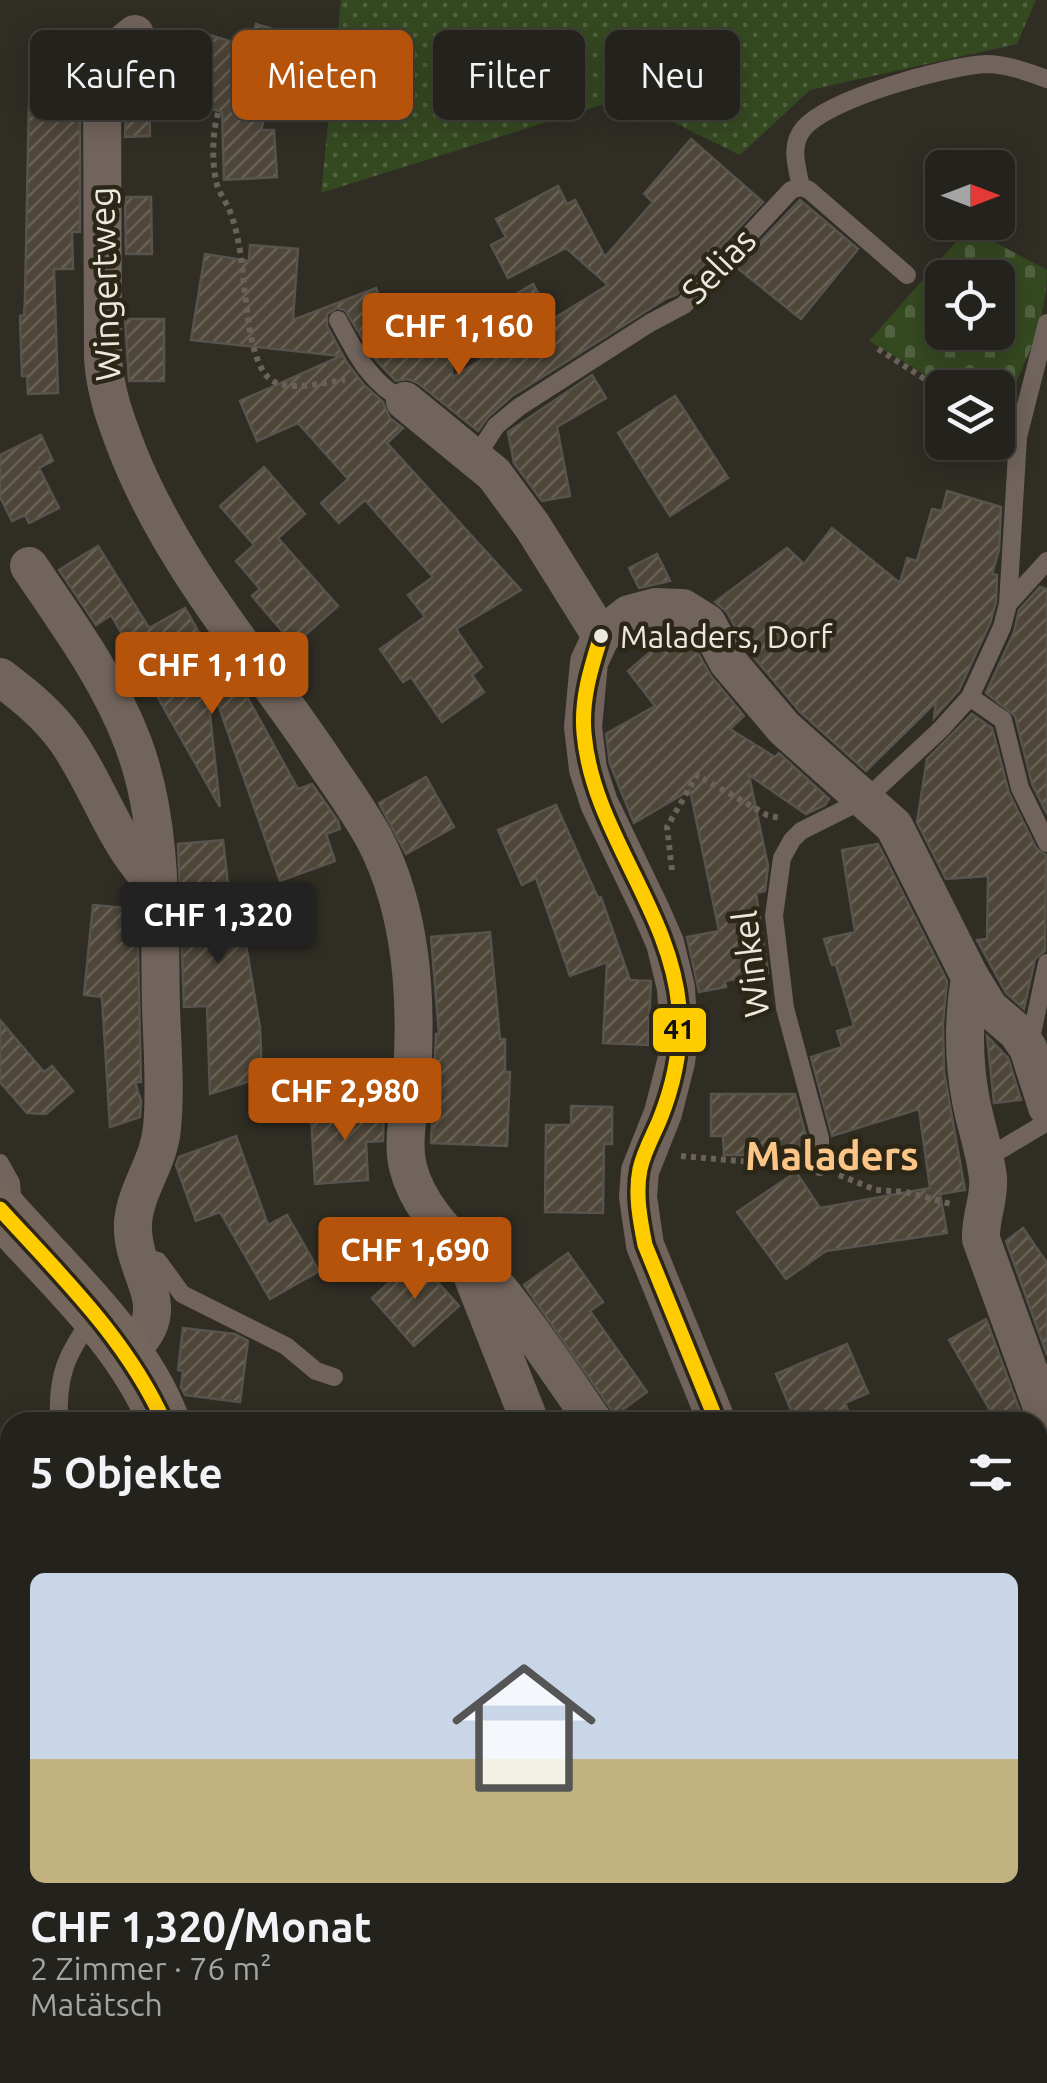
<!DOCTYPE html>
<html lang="de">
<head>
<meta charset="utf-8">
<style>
	:root { --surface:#24221c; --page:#302f29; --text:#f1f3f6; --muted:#a3a4a3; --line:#413f3b; --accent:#b45309 }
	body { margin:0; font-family:Ubuntu,sans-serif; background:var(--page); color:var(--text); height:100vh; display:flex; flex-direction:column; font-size:38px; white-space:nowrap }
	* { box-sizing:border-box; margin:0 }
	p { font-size:32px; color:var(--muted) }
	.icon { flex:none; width:55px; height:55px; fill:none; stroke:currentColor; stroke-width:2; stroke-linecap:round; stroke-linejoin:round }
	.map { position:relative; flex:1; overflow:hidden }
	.details { position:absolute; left:0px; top:1412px; width:1048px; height:672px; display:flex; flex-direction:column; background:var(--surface); border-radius:30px 30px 0 0; box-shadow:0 5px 25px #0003,0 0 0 2px var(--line) }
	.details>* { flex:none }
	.banner { position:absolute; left:30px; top:30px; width:988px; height:90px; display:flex; gap:20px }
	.needle { width:65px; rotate:90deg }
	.fabs { position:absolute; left:925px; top:150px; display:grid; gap:20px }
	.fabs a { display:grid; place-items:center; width:90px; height:90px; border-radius:15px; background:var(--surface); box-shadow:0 5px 25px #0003,0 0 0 2px var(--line); font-size:50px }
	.price { position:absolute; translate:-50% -85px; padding:0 22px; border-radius:10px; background:var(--accent); color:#fff; font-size:32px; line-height:65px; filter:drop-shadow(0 2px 5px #0008) }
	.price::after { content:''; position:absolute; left:50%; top:60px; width:30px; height:22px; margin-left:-15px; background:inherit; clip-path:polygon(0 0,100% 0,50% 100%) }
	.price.active { background:#222; color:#fff }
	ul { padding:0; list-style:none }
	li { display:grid; align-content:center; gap:20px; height:530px; padding:0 30px }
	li+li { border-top:2px solid var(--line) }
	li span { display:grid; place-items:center; height:310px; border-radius:15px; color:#555 }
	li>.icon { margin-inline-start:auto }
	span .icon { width:180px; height:180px; fill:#fffc; stroke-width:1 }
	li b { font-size:42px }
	h2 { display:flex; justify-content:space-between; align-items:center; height:120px; padding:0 30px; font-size:42px }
	.chip { padding:0 35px; border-radius:15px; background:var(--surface); box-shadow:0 5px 25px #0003,0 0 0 2px var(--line); font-size:35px; line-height:90px }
	.chip.active { background:var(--accent); color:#fff }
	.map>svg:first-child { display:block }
	.grass { fill:url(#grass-dots) }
	.cemetery { fill:url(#cemetery-stones); fill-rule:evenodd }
	.building { fill:url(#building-hatch); stroke:#57534d; stroke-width:2.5 }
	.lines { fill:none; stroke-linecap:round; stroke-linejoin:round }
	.path { stroke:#6a625a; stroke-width:6; stroke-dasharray:5 5; stroke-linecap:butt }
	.lane { stroke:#71645c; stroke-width:18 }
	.street { stroke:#71645c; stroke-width:38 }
	.secondary { stroke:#74665c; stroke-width:52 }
	.bus-1-casing { stroke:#2b2616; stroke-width:22 }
	.bus-1 { stroke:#fc0; stroke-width:15 }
	.bus-dot { fill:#ebe8de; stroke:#2b2616; stroke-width:4 }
	.labels { text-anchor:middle; stroke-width:9; stroke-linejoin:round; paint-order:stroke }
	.bus-label { font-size:32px; fill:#ebe8de; stroke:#2b2616; text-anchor:start }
	.street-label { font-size:35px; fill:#ebe8de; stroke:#2b2616 }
	.quarter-label { font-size:40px; font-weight:bold; fill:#fac586; stroke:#2b2616 }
	.line-badge { stroke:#2b2616; stroke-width:4 }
	.pale-badge-label { font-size:28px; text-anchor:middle; font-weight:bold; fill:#111 }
</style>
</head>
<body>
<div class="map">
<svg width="1047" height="2083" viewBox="0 0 1047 2083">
	<defs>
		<pattern id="grass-dots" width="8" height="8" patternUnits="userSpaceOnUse" patternTransform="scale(2.5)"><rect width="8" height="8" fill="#354921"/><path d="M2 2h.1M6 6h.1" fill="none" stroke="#526341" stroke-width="1.8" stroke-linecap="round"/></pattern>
		<pattern id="cemetery-stones" width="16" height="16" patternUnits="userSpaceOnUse" patternTransform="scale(2.5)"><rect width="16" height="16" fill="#354921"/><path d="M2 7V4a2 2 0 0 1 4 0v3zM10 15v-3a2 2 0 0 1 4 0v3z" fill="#526341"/></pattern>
		<pattern id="building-hatch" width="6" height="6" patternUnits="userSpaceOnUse" patternTransform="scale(2.5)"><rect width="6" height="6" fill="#4e4639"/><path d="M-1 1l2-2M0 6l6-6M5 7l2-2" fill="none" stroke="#686155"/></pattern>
	</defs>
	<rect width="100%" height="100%" fill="#302d25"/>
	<g class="grass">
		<polygon points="341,0 1036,0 1017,44 810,90 740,155 624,98 321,193"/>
		<polygon points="0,1695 10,1695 10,2075 351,2075 355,2083 0,2083"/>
		<polygon points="1047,1990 1047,2083 919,2083 930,2075 1038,2075 1038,1997"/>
	</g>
	<path class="cemetery" d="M968,228L1047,270C1047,324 1022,371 998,419V388L946,387L869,341ZM942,278H998V332H942Z"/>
	<g class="building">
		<polygon points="256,24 290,34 261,130 274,130 277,177 224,180 222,112 206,107 208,99 179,90 194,41 197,42 200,32 249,47"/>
		<polygon points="127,75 149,75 150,136 125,137"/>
		<polygon points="29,98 80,98 80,232 72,232 73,269 54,269 58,393 28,394 27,376 22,376 20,316 24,315 25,299"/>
		<polygon points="691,139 763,202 676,295 667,298 512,396 488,417 478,431 418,383 408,379 396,381 391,376 375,359 345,310 337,308 327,314 327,326 347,363 364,385 383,402 390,418 403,428 387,443 521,590 456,629 482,667 472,675 484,692 442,722 411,677 403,682 380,649 425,617 408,595 433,577 365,500 339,523 321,503 348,479 298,423 257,441 240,401 341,356 191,340 205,254 249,261 250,245 298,249 293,320 376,288 388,317 441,308 453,377 511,341 492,308 533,284 553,319 608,285 566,248 508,278 491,245 506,237 496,219 558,186 567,204 575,200 605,257 653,202 644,194"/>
		<polygon points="125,197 151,197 152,254 126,254"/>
		<polygon points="800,200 858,249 801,319 736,267"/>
		<polygon points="125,319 164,319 164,381 129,381"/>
		<polygon points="592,375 606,398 557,427 570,496 542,501 514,463 508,432"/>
		<polygon points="675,396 728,478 670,516 618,433"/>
		<polygon points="41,435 53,461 39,468 59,508 29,523 25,515 12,521 0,497 0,455"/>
		<polygon points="264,467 305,514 278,538 338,606 294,645 252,596 260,589 236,561 254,545 220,506"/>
		<polygon points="947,491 1001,507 999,550 992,574 997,575 996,602 990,623 959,690 934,718 936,702 866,771 800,712 747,649 727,612 715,602 787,548 804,564 832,528 900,583 907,558 917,561 932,509 942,511"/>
		<polygon points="98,546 149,628 185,608 231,689 240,684 298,789 312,784 338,821 340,829 326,834 335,861 280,881 218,704 209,706 220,807 111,615 96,625 59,570"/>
		<polygon points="657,554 670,581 639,588 629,568"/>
		<polygon points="1040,587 1047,589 1047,814 1032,784 1015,716 986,693 1014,632 1019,610"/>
		<polygon points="676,630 690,639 711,676 744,716 730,729 775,757 779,753 829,799 825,805 806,814 749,775 768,866 765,891 756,893 768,973 725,981 726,987 699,992 687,937 719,931 690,790 634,823 610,764 606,734 655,706 628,671"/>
		<polygon points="972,714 992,728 1009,793 1036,848 1046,855 1045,951 1035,959 1024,1009 1006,993 977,940 987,939 988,876 946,879 917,822 927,759"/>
		<polygon points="426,777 454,827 406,854 379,803"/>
		<polygon points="556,805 598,898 601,897 630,980 651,981 648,1045 603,1043 607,962 570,976 536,878 522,885 498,830"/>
		<polygon points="223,840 233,929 243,927 260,1028 262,1077 210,1094 207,1006 184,1007 178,844"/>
		<polygon points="878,844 947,981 943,1024 944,1072 965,1190 940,1194 947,1233 826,1251 786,1279 737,1212 796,1172 820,1208 930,1188 919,1109 832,1136 811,1057 842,1047 837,1031 854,1026 836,965 832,965 824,939 855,932 842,850"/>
		<polygon points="93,905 137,909 141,1082 135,1082 141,1101 140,1117 110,1127 102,997 84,995"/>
		<polygon points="490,932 500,1039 505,1039 505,1072 510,1072 507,1146 431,1143 436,1034 439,1034 431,937"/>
		<polygon points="0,1020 44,1072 52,1066 73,1091 46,1114 27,1113 0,1082"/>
		<polygon points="987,1036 1008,1058 1021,1100 994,1103"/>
		<polygon points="711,1094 795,1094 808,1144 774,1155 724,1155 723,1136 711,1136"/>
		<polygon points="384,1104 383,1141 366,1142 368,1180 315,1184 311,1114 359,1111 359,1106"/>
		<polygon points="571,1106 612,1107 612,1144 604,1144 603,1213 545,1212 546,1125 571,1125"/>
		<polygon points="236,1136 268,1225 287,1215 319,1271 270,1299 220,1212 196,1221 176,1165 179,1157"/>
		<polygon points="1023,1228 1047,1263 1047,1355 1006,1241"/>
		<polygon points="568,1253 603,1302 590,1311 647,1392 615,1415 524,1285"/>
		<polygon points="416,1258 459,1306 414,1346 372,1298"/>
		<polygon points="986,1319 1024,1422 997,1422 949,1340"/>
		<polygon points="183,1328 235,1334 248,1341 240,1402 185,1395 181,1387 183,1371 178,1370"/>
		<polygon points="847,1344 868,1393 845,1403 850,1416 834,1422 796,1422 776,1374"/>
	</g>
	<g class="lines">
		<g class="path">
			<path d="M218,113C212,135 212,159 216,181C218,191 225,200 229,209C234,221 237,234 239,246C246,277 245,359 270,379C286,393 325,382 345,380"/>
			<polyline points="878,349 942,390"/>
			<polyline points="672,870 667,827 697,775 767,815 780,818"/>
			<polyline points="681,1156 798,1166"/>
			<polyline points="839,1175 876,1190 906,1192 951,1204"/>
		</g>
		<g class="lane">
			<path d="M801,187C797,167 789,145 804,128C830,98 947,66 986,64C1006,64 1028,72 1047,79"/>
			<path d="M338,320C356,353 370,384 405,401"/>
			<polyline points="476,457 496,426 519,407 650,323 684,305 791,190 801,187 809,190 907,275"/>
			<polyline points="1008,604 1047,561"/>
			<polyline points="970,697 1003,720 1020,788 1047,843"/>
			<polyline points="1030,1043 1047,963"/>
			<polyline points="985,1159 1047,1122"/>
			<polyline points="0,1163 11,1183 13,1206"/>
			<polyline points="820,1167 820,1138 785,1008 774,916 782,858 792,840 801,831 867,798 940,730 970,697 1002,627 1008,604 1018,437 1047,323"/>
			<polyline points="139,1256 158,1261 182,1294 286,1346 316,1371 334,1377"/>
			<path d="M59,1422C57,1377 65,1356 92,1319"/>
			<polyline points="0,1529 10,1533"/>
		</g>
		<g class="street">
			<path d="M135,34C116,49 105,58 102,84L103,358C105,392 116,421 128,452C175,570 261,665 330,770C346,793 362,816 375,840C412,912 417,997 412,1077C411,1106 401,1139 408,1167C420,1218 471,1254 502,1293C535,1334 564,1379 594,1422"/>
			<polyline points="405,401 494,474 533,527 601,636"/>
			<path d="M29,566C67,622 109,679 133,743C164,825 159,920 161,1006C162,1046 166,1088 162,1128C159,1162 136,1189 133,1222C130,1276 182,1308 126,1353"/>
			<path d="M0,677C25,696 49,715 67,741C100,788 114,844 157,885"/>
			<path d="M970,977C963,1020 963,1059 971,1101C976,1127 985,1151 988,1178C990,1198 980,1217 981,1239L1047,1421"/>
			<polyline points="470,1270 530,1422"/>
			<polyline points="717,1422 645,1245 638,1197 640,1171 663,1113 676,1062 679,1039 676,988 665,943 652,913 599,803 588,769 583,727 589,662 601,636 629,614 655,607 683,608 707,623 728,662 784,728 894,826 970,977 989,1008 1017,1032 1028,1048 1047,1107"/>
			<polyline points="370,2075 374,2083"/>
			<polyline points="591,2075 594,2083"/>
		</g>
		<g class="secondary">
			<path d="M0,1209C58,1275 132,1339 164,1422"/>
			<polyline points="498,2075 504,2083"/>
		</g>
		<defs>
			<g id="bus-1">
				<path d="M601,636C591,668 581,699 584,733C592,831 670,908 679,1007C682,1045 674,1084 660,1119C653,1136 644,1151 640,1169C635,1194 640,1220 645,1245L717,1422"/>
				<path d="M0,1209C61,1276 126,1338 164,1422"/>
			</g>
		</defs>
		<use href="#bus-1" class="bus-1-casing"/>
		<use href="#bus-1" class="bus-1"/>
	</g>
	<circle class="bus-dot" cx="601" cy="636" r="9"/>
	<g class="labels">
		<g class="bus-label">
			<text x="620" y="648">Maladers, Dorf</text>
		</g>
		<g class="street-label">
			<text transform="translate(719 266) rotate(-46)" y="12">Selias</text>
			<text transform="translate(105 284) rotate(-92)" y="12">Wingertweg</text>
			<text transform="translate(751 964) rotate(-97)" y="12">Winkel</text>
		</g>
		<g class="quarter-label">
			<text x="832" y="1170">Maladers</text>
		</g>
	</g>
	<rect class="line-badge" x="651" y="1006" width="57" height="48" rx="10" fill="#fc0"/>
	<g class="pale-badge-label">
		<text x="679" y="1039">41</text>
	</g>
</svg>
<div class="fabs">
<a><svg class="needle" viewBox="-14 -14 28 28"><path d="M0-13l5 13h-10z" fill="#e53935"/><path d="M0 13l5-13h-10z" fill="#a3a4a3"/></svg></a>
<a><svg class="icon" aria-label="locate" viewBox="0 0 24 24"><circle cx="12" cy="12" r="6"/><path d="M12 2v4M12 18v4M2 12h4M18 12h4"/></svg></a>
<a><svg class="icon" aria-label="layers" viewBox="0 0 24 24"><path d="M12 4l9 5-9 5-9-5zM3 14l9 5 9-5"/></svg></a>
</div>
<b class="price" style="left:459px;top:378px">CHF 1,160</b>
<b class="price" style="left:212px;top:717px">CHF 1,110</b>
<b class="price active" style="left:218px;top:967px">CHF 1,320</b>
<b class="price" style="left:345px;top:1143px">CHF 2,980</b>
<b class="price" style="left:415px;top:1302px">CHF 1,690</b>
<div class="banner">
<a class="chip">Kaufen</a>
<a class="chip active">Mieten</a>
<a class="chip">Filter</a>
<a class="chip">Neu</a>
</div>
<section class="details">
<h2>5 Objekte<svg class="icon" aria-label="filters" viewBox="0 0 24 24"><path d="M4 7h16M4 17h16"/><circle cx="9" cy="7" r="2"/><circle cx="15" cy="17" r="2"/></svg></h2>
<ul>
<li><span style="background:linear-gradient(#c9d6e8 60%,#c2b280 0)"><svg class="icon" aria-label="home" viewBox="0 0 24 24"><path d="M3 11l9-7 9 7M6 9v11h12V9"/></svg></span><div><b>CHF 1,320/Monat</b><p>2 Zimmer · 76 m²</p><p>Matätsch</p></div></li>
</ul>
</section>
</div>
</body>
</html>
